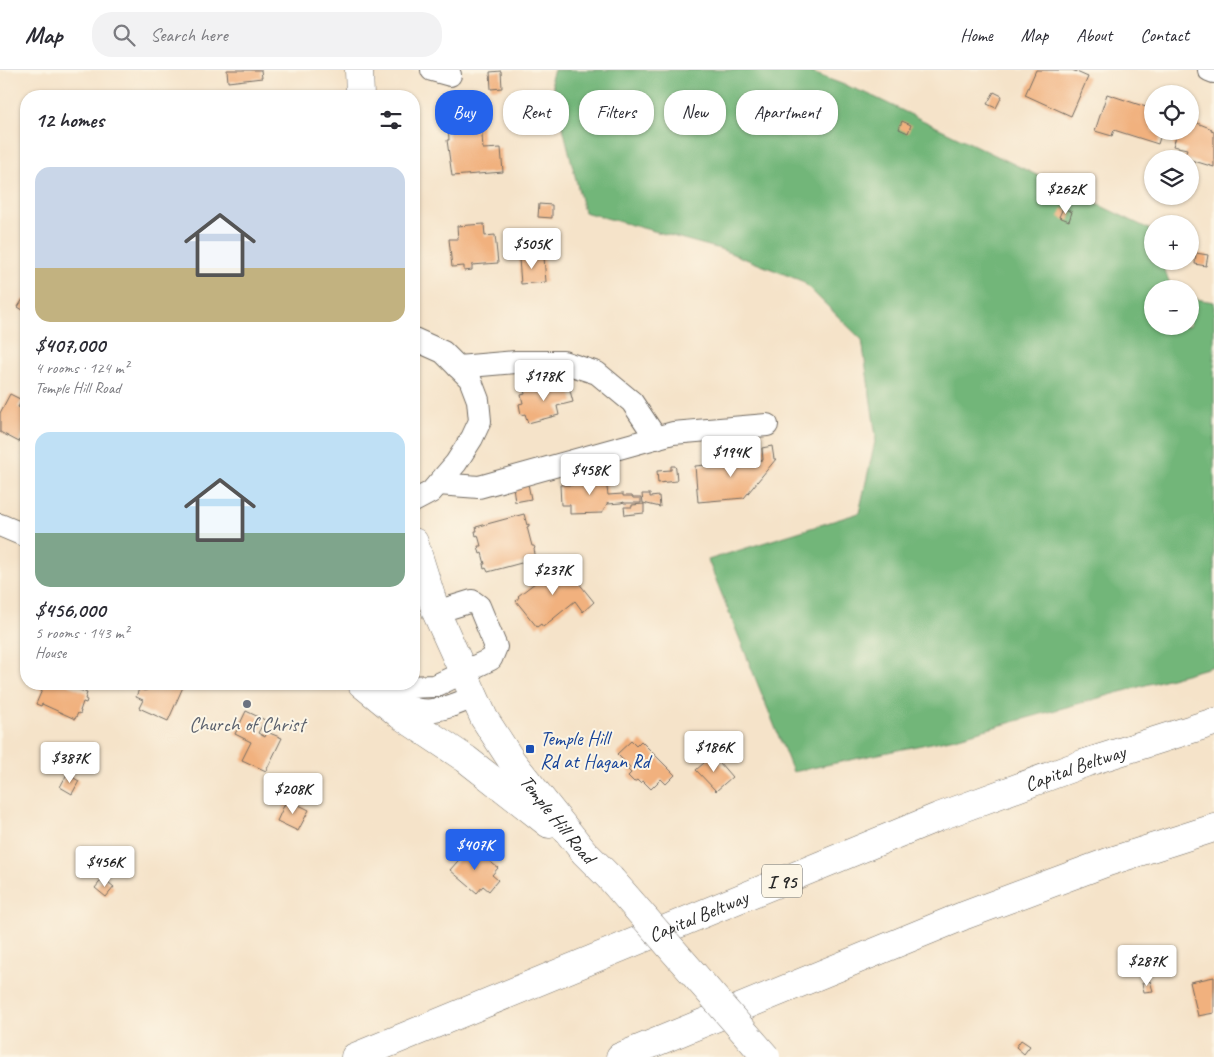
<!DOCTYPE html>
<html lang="en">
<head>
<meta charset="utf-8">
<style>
	:root { --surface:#fff; --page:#f2f2f3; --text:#2b2b33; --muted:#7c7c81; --line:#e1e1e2; --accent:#2563eb }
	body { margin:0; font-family:Caveat,sans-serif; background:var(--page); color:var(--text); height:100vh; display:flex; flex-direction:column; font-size:19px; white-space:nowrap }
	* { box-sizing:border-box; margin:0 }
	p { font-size:16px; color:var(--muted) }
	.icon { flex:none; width:28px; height:28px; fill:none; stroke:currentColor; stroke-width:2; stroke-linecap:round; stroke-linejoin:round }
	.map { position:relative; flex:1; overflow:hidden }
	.details { position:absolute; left:20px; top:20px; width:400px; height:600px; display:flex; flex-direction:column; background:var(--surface); border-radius:20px; box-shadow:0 1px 4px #0004 }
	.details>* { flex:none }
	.guide { position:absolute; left:435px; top:20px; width:475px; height:45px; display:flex; gap:10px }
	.tools { position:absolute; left:1144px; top:15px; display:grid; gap:10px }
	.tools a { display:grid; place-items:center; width:55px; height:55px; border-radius:50%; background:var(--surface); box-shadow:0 1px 4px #0004; font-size:25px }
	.price { position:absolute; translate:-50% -42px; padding:0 11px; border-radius:5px; background:#fff; color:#222; font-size:16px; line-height:32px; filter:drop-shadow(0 1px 2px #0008) }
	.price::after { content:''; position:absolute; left:50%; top:30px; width:15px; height:11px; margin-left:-8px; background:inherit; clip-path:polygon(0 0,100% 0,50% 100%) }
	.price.current { background:var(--accent); color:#fff }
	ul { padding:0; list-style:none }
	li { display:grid; align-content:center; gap:10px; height:265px; padding:0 15px }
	li span { display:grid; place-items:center; height:155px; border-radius:15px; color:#555 }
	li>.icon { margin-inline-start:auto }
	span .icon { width:90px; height:90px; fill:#fffc; stroke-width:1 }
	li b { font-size:21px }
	h2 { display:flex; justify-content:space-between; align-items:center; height:60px; padding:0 15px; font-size:21px }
	.tag { padding:0 18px; border-radius:20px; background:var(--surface); box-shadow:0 1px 4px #0004; font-size:18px; line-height:45px }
	.tag.current { background:var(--accent); color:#fff }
	header { display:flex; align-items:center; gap:30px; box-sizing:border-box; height:70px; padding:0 25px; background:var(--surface); border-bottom:1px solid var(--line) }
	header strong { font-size:24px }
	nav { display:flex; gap:28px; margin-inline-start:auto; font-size:18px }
	.search { width:350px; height:45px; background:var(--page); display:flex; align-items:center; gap:12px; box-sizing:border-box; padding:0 18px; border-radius:20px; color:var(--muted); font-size:19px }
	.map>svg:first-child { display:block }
	.forest { fill:#72b679; stroke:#4e7052 }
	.building { fill:#f1b17e }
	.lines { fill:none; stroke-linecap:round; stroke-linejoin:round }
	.minor-casing { stroke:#726b62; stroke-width:24 }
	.major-casing { stroke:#726b62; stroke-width:29 }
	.highway-casing { stroke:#726b62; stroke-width:29 }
	.minor { stroke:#fff; stroke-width:22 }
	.major { stroke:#fff; stroke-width:28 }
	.highway { stroke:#fff; stroke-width:28 }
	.major-bridge-casing { stroke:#726b62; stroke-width:29; stroke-linecap:butt }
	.major-bridge { stroke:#fff; stroke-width:28 }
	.worship-dot { fill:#6b7280; stroke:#fcf5e5; stroke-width:2 }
	.transit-dot { fill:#1a4fb4; stroke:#fcf5e5; stroke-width:2 }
	.labels { text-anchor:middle; stroke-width:4; stroke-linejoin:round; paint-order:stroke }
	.shield { fill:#fcf5e5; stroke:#6a6863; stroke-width:1 }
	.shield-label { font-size:19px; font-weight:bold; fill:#2b2b2b }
	.worship-label { font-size:20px; fill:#5b616d; stroke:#fcf5e5 }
	.transit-label { font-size:20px; fill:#164399; stroke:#fcf5e5; text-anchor:start }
	.street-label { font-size:20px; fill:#2b2b2b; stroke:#fcf5e5 }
</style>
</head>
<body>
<header>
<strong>Map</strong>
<div class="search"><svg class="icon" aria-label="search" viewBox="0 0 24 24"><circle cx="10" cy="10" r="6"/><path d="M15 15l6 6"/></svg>Search here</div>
<nav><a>Home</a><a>Map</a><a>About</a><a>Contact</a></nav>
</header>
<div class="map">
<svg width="1214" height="987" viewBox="0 0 1214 987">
	<rect width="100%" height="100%" fill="#fcf5e5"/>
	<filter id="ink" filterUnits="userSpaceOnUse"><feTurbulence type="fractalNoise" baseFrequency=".02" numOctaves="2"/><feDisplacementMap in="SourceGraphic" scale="10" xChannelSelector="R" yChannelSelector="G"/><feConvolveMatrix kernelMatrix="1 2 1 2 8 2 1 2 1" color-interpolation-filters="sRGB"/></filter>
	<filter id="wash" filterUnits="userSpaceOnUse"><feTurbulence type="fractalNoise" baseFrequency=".0096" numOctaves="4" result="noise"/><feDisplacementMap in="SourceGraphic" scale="20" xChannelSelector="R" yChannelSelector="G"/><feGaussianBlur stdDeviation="1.12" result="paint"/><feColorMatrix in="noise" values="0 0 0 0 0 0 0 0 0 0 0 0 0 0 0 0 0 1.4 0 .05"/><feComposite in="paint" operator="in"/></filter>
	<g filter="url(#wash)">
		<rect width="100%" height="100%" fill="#f5e3c9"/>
		<polygon class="forest" points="554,0 805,0 868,24 1149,159 1152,169 1152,191 1161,191 1172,219 1152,219 1152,256 1190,256 1190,228 1214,232 1214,596 955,668 793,702 708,490 859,443 876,367 862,270 802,211 720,179 584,142 551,9"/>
		<g id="blocks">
			<g class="building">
				<polygon points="227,0 261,0 262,8 228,12"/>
				<polygon points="1036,0 1072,0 1088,7 1071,46 1025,25"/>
				<polygon points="501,1 502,18 491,19 490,2"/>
				<polygon points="479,21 483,79 501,78 503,102 452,106 447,70 449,70 446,24"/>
				<polygon points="994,22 1002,26 996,38 987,34"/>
				<polygon points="1107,24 1152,39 1152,61 1162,61 1158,74 1114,60 1112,66 1095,61"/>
				<polygon points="1190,50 1212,59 1211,61 1214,62 1214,97 1184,88 1187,79 1173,76 1178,61 1190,61"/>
				<polygon points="902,51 911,55 908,63 899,59"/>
				<polygon points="539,134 552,135 552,148 538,147"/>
				<polygon points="1063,138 1072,142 1069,151 1059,147"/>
				<polygon points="484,154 485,166 495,165 498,193 472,195 472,200 464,201 464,196 452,197 449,169 458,169 457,156"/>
				<polygon points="1196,183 1208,185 1206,196 1195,194"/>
				<polygon points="544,187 546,212 521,214 519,189"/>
				<polygon points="23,229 26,231 26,242 18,237"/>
				<polygon points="536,313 538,321 568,313 573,332 557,336 559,345 528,353 525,344 521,345 519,334 523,333 521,325 525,324 523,316"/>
				<polygon points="10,324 22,330 18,337 26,341 26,358 19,372 0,362 0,343"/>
				<polygon points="772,376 774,389 776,389 744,428 698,432 695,396 763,390 762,378"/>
				<polygon points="671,396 675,396 676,399 677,411 658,413 657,401 671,400"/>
				<polygon points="588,403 589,413 606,411 608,425 623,424 623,426 632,426 633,428 641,428 641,433 624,433 624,432 621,433 608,434 608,432 602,443 570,444 570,435 561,435 560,415 573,415 573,404"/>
				<polygon points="528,414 531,429 515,432 513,416"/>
				<polygon points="642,424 650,424 650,427 659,426 660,437 643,433"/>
				<polygon points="644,434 644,443 625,445 624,437 632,437 632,435"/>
				<polygon points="524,444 527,455 529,454 529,456 527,457 532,476 534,476 535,478 534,479 536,489 488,502 486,498 484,499 483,494 485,494 482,483 480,484 478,476 481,476 478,465 476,466 475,461 477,461 476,457"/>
				<polygon points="562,492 594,532 583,542 575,531 543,557 541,554 537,557 516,531 519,527 518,526"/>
				<polygon points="35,614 66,614 87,623 85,629 87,630 86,633 83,632 80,641 81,641 80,644 78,643 75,649 42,634 41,636 36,634 42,620 34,617"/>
				<polygon points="150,614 176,614 183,617 168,651 139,638 143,630 136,627 139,619 146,621"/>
				<polygon points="246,641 265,650 258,663 265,667 267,662 282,668 266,701 242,690 251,672 235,664"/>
				<polygon points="631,671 636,676 641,671 675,705 666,714 661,709 651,719 643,711 640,713 637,710 634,712 628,706 631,703 628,700 630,697 617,684"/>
				<polygon points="713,685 732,707 716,721 696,700"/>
				<polygon points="67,704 79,711 72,724 60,717"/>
				<polygon points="287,729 309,740 298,761 277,751"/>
				<polygon points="471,776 498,798 492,805 498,810 489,821 483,816 477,823 450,800"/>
				<polygon points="103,808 114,817 106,827 95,818"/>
				<polygon points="1214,907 1214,943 1198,946 1190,912"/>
				<polygon points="1150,911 1153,921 1144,922 1142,913"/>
				<polygon points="1021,970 1030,976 1024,984 1016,977"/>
			</g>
		</g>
	</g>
	<g filter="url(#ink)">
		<use href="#blocks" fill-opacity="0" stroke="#726b62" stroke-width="1"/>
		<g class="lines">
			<defs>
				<g id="minor">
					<polyline points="432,0 450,5"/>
					<polyline points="1209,0 1214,2"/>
					<polyline points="414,269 443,282 470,309 478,330 480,351 472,368 456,393 431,422 414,431"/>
					<polyline points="458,297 516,292 563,292 597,303 632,332 656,368"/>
					<polyline points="438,414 479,417 673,363 767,355"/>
					<polyline points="0,455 26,466"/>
					<polyline points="379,614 407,617 435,616 491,589 496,577 479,536 472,531 436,542"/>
					<path d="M388,628C424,648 439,641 474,627"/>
				</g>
				<g id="major">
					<polyline points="359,0 360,26"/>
					<path id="s1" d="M414,472L436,542L484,648L513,693L584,782L610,808"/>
					<polyline points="362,614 400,645 466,689 549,754"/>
				</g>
				<g id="highway">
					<path id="s2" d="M355,987L938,747L1085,693L1214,652"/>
					<polyline points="620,987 963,846 1108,792 1214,758"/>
				</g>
			</defs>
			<use href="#minor" class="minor-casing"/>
			<use href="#major" class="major-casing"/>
			<use href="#highway" class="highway-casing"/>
			<use href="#minor" class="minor"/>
			<use href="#major" class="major"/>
			<use href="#highway" class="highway"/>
			<defs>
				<polyline id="major-bridge" points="610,808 766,987"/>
			</defs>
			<use href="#major-bridge" class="major-bridge-casing"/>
			<use href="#major-bridge" class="major-bridge"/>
		</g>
	</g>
	<circle class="worship-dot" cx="247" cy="634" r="5"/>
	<rect class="transit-dot" x="525" y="674" width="10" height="10" rx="2.5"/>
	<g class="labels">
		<rect class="shield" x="762" y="794.5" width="40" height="33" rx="4"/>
		<g class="shield-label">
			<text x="782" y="818">I 95</text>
		</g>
		<g class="worship-label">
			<text x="247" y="661">Church of Christ</text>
		</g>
		<g class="transit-label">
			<text x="540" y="675">Temple Hill<tspan x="540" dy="23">Rd at Hagan Rd</tspan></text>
		</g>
		<g class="street-label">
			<text dy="7" stroke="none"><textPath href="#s2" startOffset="776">Capital Beltway</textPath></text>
			<text dy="7" stroke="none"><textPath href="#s1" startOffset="315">Temple Hill Road</textPath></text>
			<text dy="7" stroke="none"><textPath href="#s2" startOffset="371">Capital Beltway</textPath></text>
		</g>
	</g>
</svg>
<div class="tools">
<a><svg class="icon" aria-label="locate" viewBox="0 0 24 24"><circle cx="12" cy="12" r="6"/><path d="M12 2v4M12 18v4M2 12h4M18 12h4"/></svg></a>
<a><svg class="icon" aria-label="layers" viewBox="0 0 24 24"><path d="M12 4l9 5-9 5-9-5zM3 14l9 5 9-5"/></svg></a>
<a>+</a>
<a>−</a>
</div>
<b class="price" style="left:1066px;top:145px">$262K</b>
<b class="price" style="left:532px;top:200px">$505K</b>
<b class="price" style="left:544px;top:332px">$178K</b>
<b class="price" style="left:731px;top:408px">$194K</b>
<b class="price" style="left:590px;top:426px">$458K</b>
<b class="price" style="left:553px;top:526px">$237K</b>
<b class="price" style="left:714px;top:703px">$186K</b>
<b class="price" style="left:70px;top:714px">$387K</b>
<b class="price" style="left:293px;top:745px">$208K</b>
<b class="price current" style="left:475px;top:801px">$407K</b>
<b class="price" style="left:105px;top:818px">$456K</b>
<b class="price" style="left:1147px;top:917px">$287K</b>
<div class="guide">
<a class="tag current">Buy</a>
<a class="tag">Rent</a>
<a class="tag">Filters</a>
<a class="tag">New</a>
<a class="tag">Apartment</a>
</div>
<section class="details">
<h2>12 homes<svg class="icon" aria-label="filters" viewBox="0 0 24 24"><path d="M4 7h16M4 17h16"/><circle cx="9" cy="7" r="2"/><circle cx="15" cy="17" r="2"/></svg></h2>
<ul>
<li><span style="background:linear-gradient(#c9d6e8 65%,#c2b280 0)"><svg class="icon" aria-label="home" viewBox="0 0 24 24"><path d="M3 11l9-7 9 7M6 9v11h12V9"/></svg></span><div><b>$407,000</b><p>4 rooms · 124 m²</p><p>Temple Hill Road</p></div></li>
<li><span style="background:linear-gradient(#bfe0f5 65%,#7fa58c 0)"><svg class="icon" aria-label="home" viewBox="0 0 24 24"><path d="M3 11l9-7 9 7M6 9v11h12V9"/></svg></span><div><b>$456,000</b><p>5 rooms · 143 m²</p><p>House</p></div></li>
</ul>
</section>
</div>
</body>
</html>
